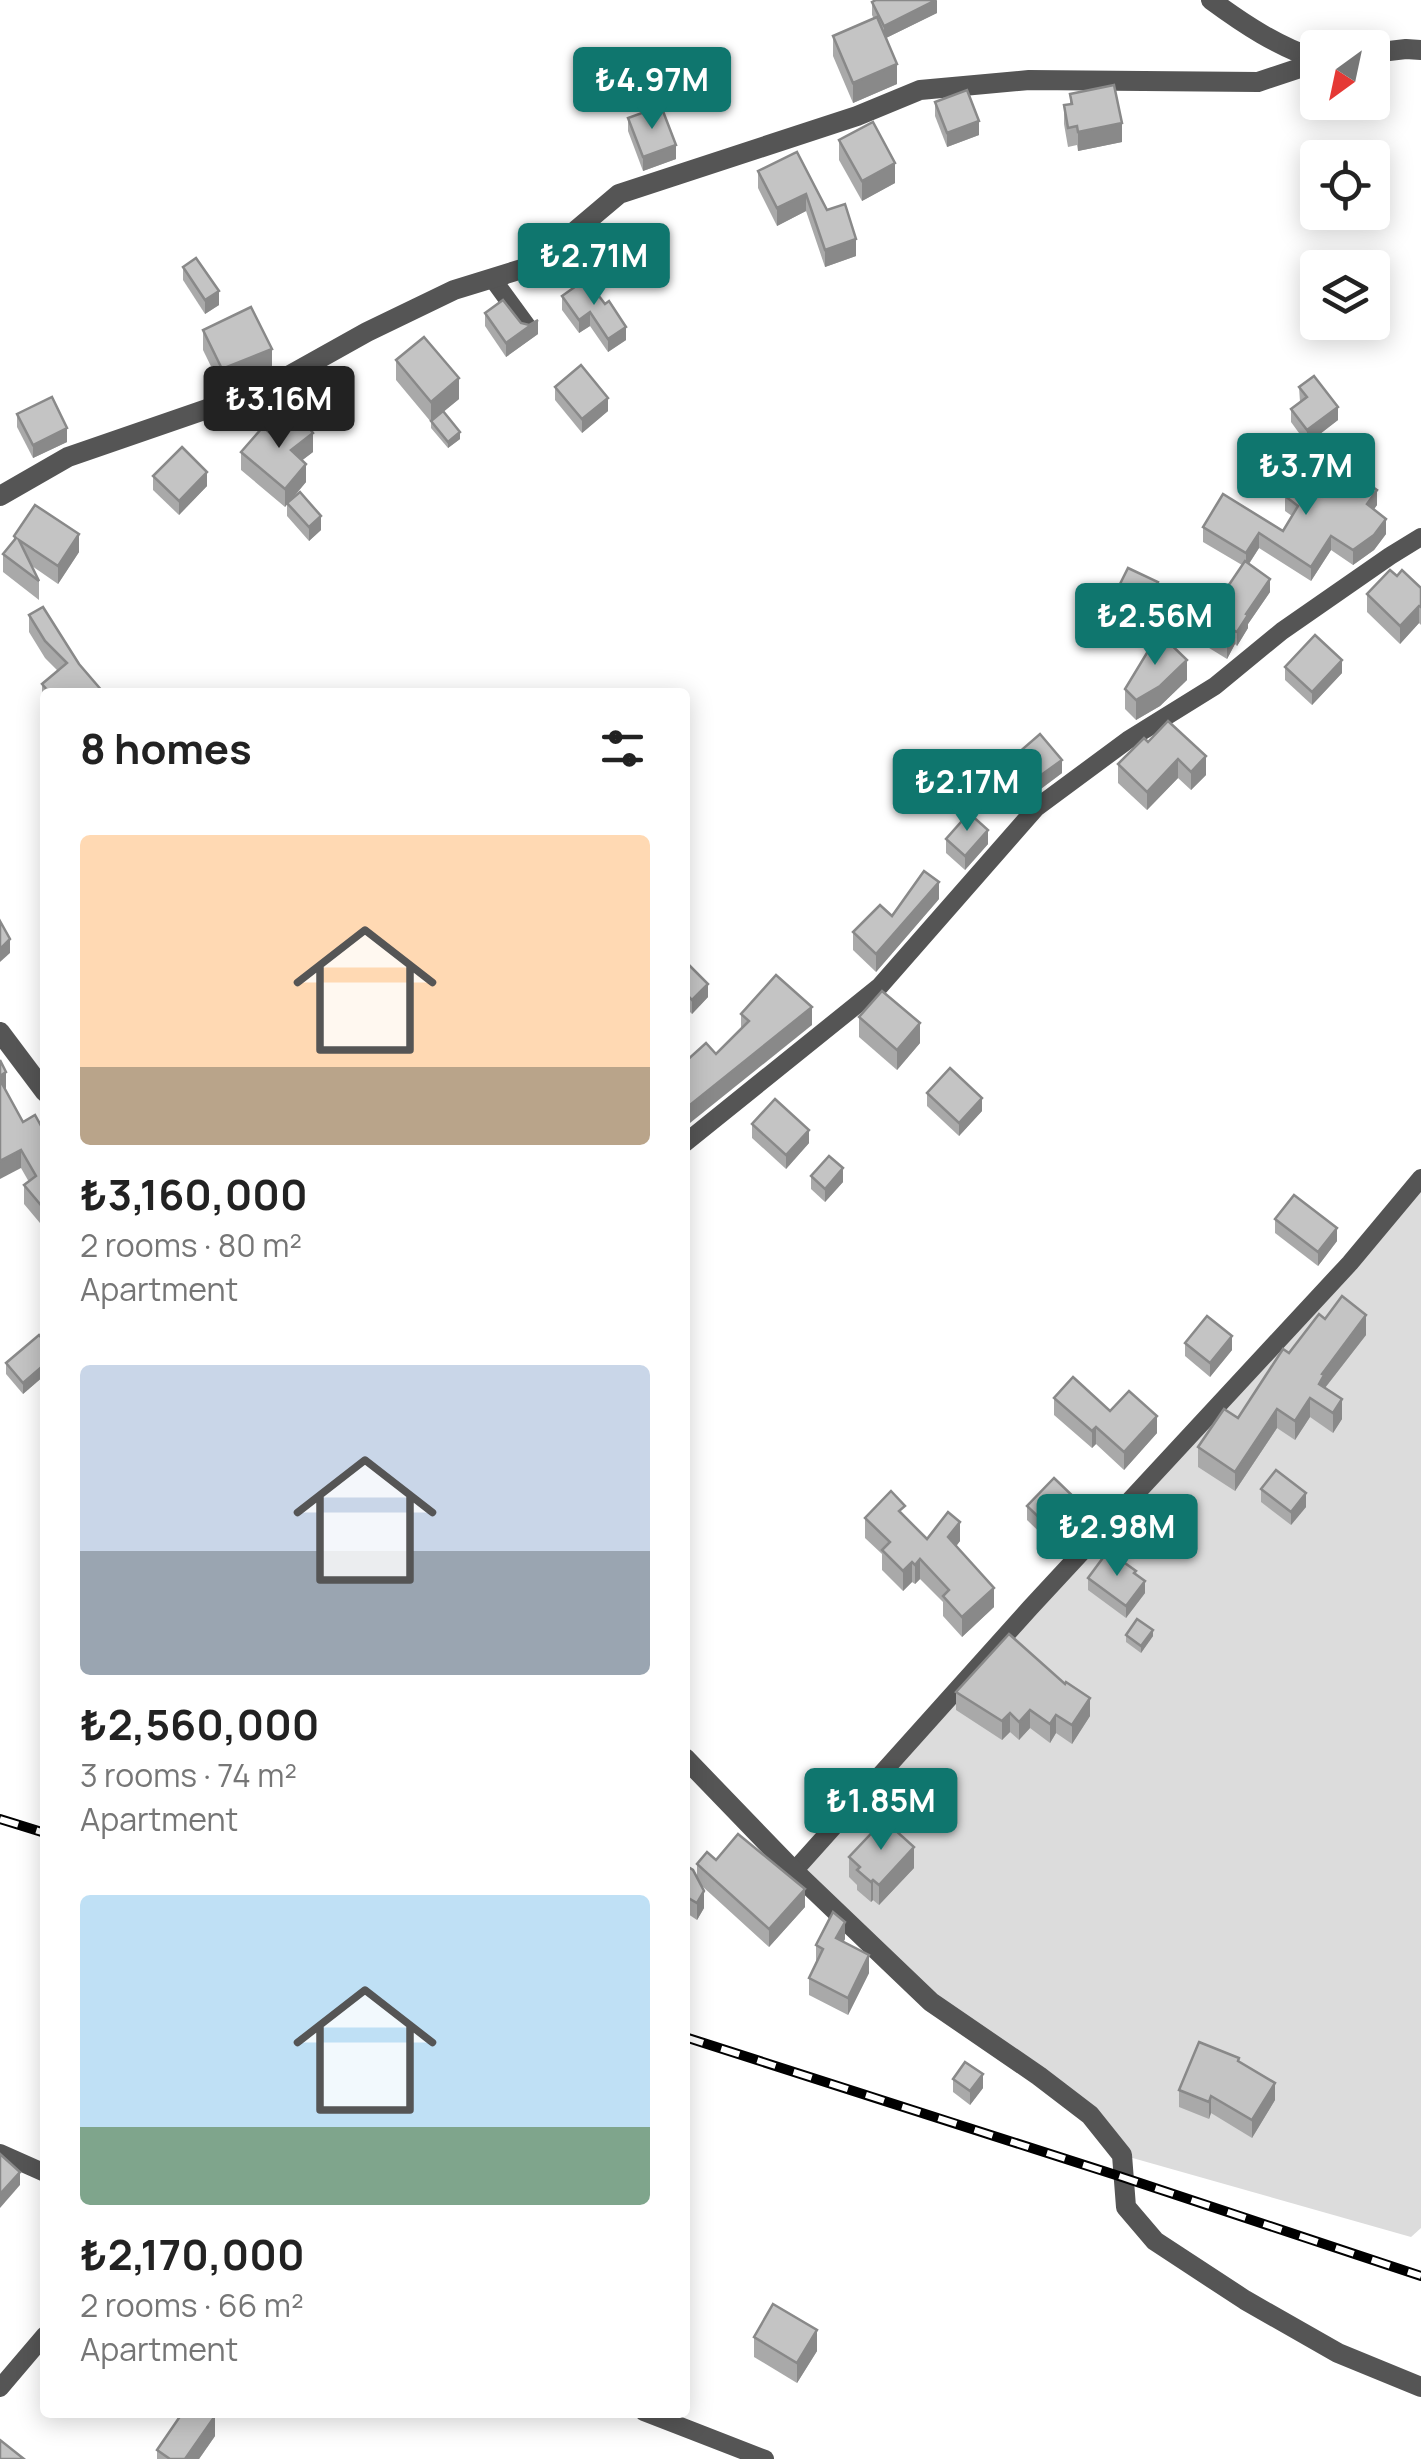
<!DOCTYPE html>
<html lang="en">
<head>
<meta charset="utf-8">
<style>
	:root { --surface:#fff; --page:#f2f2f2; --text:#222; --muted:#767676; --accent:#0f766e }
	body { margin:0; font-family:Manrope,sans-serif; background:var(--page); color:var(--text); height:100vh; display:flex; flex-direction:column; font-size:38px; white-space:nowrap }
	* { box-sizing:border-box; margin:0 }
	p { font-size:32px; color:var(--muted) }
	.icon { flex:none; width:55px; height:55px; fill:none; stroke:currentColor; stroke-width:2; stroke-linecap:round; stroke-linejoin:round }
	.map { position:relative; flex:1; overflow:hidden }
	.details { position:absolute; left:40px; top:688px; width:650px; height:1730px; display:flex; flex-direction:column; background:var(--surface); border-radius:10px; box-shadow:0 5px 25px #0003 }
	.details>* { flex:none }
	.needle { width:65px; rotate:213deg }
	.controls { position:absolute; left:1300px; top:30px; display:grid; gap:20px }
	.controls a { display:grid; place-items:center; width:90px; height:90px; border-radius:10px; background:var(--surface); box-shadow:0 5px 25px #0003; font-size:50px }
	.price { position:absolute; translate:-50% -85px; padding:0 22px; border-radius:10px; background:var(--accent); color:#fff; font-size:32px; line-height:65px; filter:drop-shadow(0 2px 5px #0008) }
	.price::after { content:''; position:absolute; left:50%; top:60px; width:30px; height:22px; margin-left:-15px; background:inherit; clip-path:polygon(0 0,100% 0,50% 100%) }
	.price.selected { background:#222; color:#fff }
	ul { padding:0; list-style:none }
	li { display:grid; align-content:center; gap:20px; height:530px; padding:0 40px }
	li span { display:grid; place-items:center; height:310px; border-radius:10px; color:#555 }
	li>.icon { margin-inline-start:auto }
	span .icon { width:180px; height:180px; fill:#fffc; stroke-width:1 }
	li b { font-size:42px }
	h2 { display:flex; justify-content:space-between; align-items:center; height:120px; padding:0 40px; font-size:42px }
	.map>svg:first-child { display:block }
	.green { fill:#dcdcdc }
	.lines { fill:none; stroke-linecap:round; stroke-linejoin:round }
	.minor { stroke:#555; stroke-width:18 }
	.tertiary { stroke:#555; stroke-width:20 }
	.rail-casing { stroke:#000; stroke-width:10 }
	.rail { stroke:#fff; stroke-width:6; stroke-dasharray:19; stroke-linecap:butt }
	.wall { fill:#a9a9a9 }
	.shaded-wall { fill:#898989 }
	.building { fill:#c4c4c4; stroke:#898989; stroke-width:2.5 }
</style>
</head>
<body>
<div class="map">
<svg width="1421" height="2459" viewBox="0 0 1421 2459">
	<rect width="100%" height="100%" fill="#fff"/>
	<polygon class="green" points="1421,1176 1421,2228 1411,2237 1122,2155 794,1872"/>
	<g class="lines">
		<g class="minor">
			<polyline points="492,278 527,326"/>
			<polyline points="685,1143 880,986 1036,808 1128,740 1215,686 1282,631 1390,556 1421,537"/>
			<polyline points="794,1871 1030,1608 1350,1263 1421,1178"/>
			<polyline points="0,2153 45,2173"/>
			<polyline points="0,2388 45,2335"/>
			<polyline points="644,2412 765,2459"/>
		</g>
		<g class="tertiary">
			<path d="M1211,0C1245,25 1277,46 1318,60"/>
			<polyline points="1372,53 1406,49 1421,50"/>
			<polyline points="0,496 68,457 265,389 367,332 454,290 535,265 619,194 857,116 920,90 1029,80 1258,82 1318,62"/>
			<polyline points="0,1032 45,1092"/>
			<polyline points="685,1758 794,1871 931,2002 1039,2076 1090,2115 1122,2155 1126,2207 1155,2241 1245,2300 1338,2353 1421,2387"/>
		</g>
		<defs>
			<g id="rail">
				<polyline points="0,1819 45,1833"/>
				<polyline points="685,2037 1122,2177 1421,2276"/>
			</g>
		</defs>
		<use href="#rail" class="rail-casing"/>
		<use href="#rail" class="rail"/>
	</g>
	<g class="wall">
		<polygon points="872,2 937,13 886,38 897,84 853,103 833,56 833,36 874,19 872,15"/>
		<polygon points="1070,94 1122,142 1078,151 1077,145 1068,147 1064,124 1064,105 1070,104"/>
		<polygon points="935,102 979,135 947,147 935,116"/>
		<polygon points="628,118 676,159 643,171 628,131"/>
		<polygon points="839,140 895,183 862,201 839,160"/>
		<polygon points="797,152 827,210 856,256 825,267 806,211 777,226 758,188 758,171"/>
		<polygon points="183,267 219,305 205,314 183,280"/>
		<polygon points="586,279 626,340 608,352 590,326 579,333 562,310 562,296"/>
		<polygon points="485,313 521,323 538,334 506,357 485,326"/>
		<polygon points="203,330 272,369 222,389 203,350"/>
		<polygon points="396,360 459,399 443,412 460,439 448,448 431,428 431,422 396,380"/>
		<polygon points="555,387 608,411 582,433 555,400"/>
		<polygon points="1299,387 1338,420 1307,444 1291,422 1291,409 1300,402"/>
		<polygon points="17,414 67,442 33,458 17,427"/>
		<polygon points="271,434 313,452 302,460 306,482 291,500 321,530 309,541 287,516 287,504 285,507 241,470 241,452"/>
		<polygon points="153,476 207,486 179,515 153,490"/>
		<polygon points="1319,494 1377,505 1374,509 1386,534 1374,550 1353,565 1331,550 1311,581 1259,548 1249,564 1270,592 1248,624 1248,628 1237,646 1235,644 1227,659 1201,643 1199,646 1173,630 1173,617 1214,607 1242,565 1203,542 1203,527 1283,531 1292,516 1285,511 1285,496"/>
		<polygon points="14,536 79,552 58,584 32,566 39,581 39,600 3,572 3,554 14,540"/>
		<polygon points="1397,576 1421,588 1421,625 1419,623 1400,644 1367,612 1367,594"/>
		<polygon points="1120,584 1158,596 1149,615 1120,598"/>
		<polygon points="29,615 79,664 103,692 45,692 45,706 42,702 42,684 58,671 45,658 29,632"/>
		<polygon points="1285,667 1342,673 1312,705 1285,680"/>
		<polygon points="1187,680 1160,706 1136,720 1125,709 1125,689"/>
		<polygon points="1148,742 1206,775 1191,790 1178,778 1147,810 1118,783 1118,764"/>
		<polygon points="1010,760 1062,773 1030,797 1010,773"/>
		<polygon points="946,839 988,844 965,870 946,853"/>
		<polygon points="939,899 876,972 853,950 853,932"/>
		<polygon points="685,961 708,997 692,1014 685,1007"/>
		<polygon points="741,1014 812,1025 716,1054 741,1029"/>
		<polygon points="859,1017 920,1043 897,1070 859,1037"/>
		<polygon points="6,1091 23,1122 45,1133 45,1229 24,1204 24,1185 29,1182 21,1168"/>
		<polygon points="927,1093 982,1111 959,1136 927,1106"/>
		<polygon points="752,1124 809,1143 786,1169 752,1138"/>
		<polygon points="811,1176 843,1182 825,1202 811,1189"/>
		<polygon points="1275,1219 1337,1241 1318,1266 1275,1233"/>
		<polygon points="1325,1319 1366,1335 1325,1388 1342,1419 1333,1433 1310,1417 1295,1440 1277,1428 1235,1491 1198,1467 1198,1447 1238,1418 1289,1353"/>
		<polygon points="45,1342 45,1375 23,1394 6,1374 6,1363"/>
		<polygon points="1185,1343 1232,1350 1210,1377 1185,1356"/>
		<polygon points="1054,1398 1110,1411 1157,1433 1124,1470 1096,1444 1092,1448 1054,1415"/>
		<polygon points="1261,1489 1306,1507 1291,1525 1261,1502"/>
		<polygon points="1027,1506 1080,1516 1053,1545 1027,1520"/>
		<polygon points="865,1518 905,1518 927,1539 960,1541 956,1546 994,1607 962,1637 943,1616 943,1602 920,1579 915,1584 912,1582 903,1591 882,1570 882,1554 865,1538"/>
		<polygon points="1088,1578 1145,1593 1126,1618 1088,1590"/>
		<polygon points="1126,1635 1153,1636 1141,1653 1126,1642"/>
		<polygon points="956,1692 1090,1716 1072,1744 1056,1733 1050,1743 1030,1728 1019,1740 1010,1732 1002,1740 956,1710"/>
		<polygon points="849,1857 914,1868 879,1905 873,1900 871,1902 857,1890 857,1885 849,1877"/>
		<polygon points="716,1860 805,1907 769,1947 702,1886 704,1908 697,1920 685,1912 685,1865 697,1878 697,1864"/>
		<polygon points="845,1939 843,1942 869,1973 848,2015 809,1995 809,1978 816,1962 816,1945"/>
		<polygon points="1239,2062 1275,2100 1252,2138 1211,2113 1209,2119 1179,2107 1179,2090"/>
		<polygon points="953,2079 983,2088 970,2105 953,2092"/>
		<polygon points="754,2337 817,2351 797,2383 754,2357"/>
		<polygon points="215,2436 199,2459 157,2459 157,2450"/>
	</g>
	<g class="shaded-wall">
		<polygon points="937,0 937,13 884,39 884,26"/>
		<polygon points="897,64 897,84 853,103 853,83"/>
		<polygon points="979,121 979,135 947,147 947,133"/>
		<polygon points="1122,123 1122,142 1078,151 1078,132"/>
		<polygon points="676,145 676,159 643,171 643,157"/>
		<polygon points="895,163 895,183 862,201 862,181"/>
		<polygon points="806,194 806,211 777,226 777,208"/>
		<polygon points="856,239 856,256 825,267 825,250"/>
		<polygon points="219,291 219,305 205,314 205,300"/>
		<polygon points="590,312 590,326 579,333 579,320"/>
		<polygon points="538,320 538,334 506,357 506,343"/>
		<polygon points="626,327 626,340 608,352 608,339"/>
		<polygon points="272,349 272,369 222,389 222,369"/>
		<polygon points="459,378 459,399 431,422 431,402"/>
		<polygon points="608,398 608,411 582,433 582,419"/>
		<polygon points="1338,407 1338,420 1307,444 1307,430"/>
		<polygon points="67,428 67,442 33,458 33,445"/>
		<polygon points="460,432 460,439 448,448 448,442"/>
		<polygon points="313,433 313,452 291,469 291,450"/>
		<polygon points="306,464 306,482 285,507 285,489"/>
		<polygon points="207,472 207,486 179,515 179,501"/>
		<polygon points="1377,490 1377,505 1367,519 1367,504"/>
		<polygon points="321,516 321,530 309,541 309,527"/>
		<polygon points="1386,519 1386,534 1374,550 1353,565 1353,550"/>
		<polygon points="1259,533 1259,548 1246,568 1246,553"/>
		<polygon points="79,534 79,552 58,584 58,566"/>
		<polygon points="1331,536 1331,550 1311,581 1311,567"/>
		<polygon points="1270,579 1270,592 1248,624 1248,628 1237,646 1237,632 1246,614"/>
		<polygon points="1158,582 1158,596 1149,615 1149,602"/>
		<polygon points="1419,606 1419,623 1400,644 1400,626"/>
		<polygon points="1235,631 1235,644 1227,659 1227,645"/>
		<polygon points="1187,660 1187,680 1160,706 1136,720 1136,700"/>
		<polygon points="1342,660 1342,673 1312,705 1312,692"/>
		<polygon points="1206,756 1206,775 1191,790 1191,772"/>
		<polygon points="1178,759 1178,778 1147,810 1147,792"/>
		<polygon points="1062,760 1062,773 1030,797 1030,783"/>
		<polygon points="988,830 988,844 965,870 965,856"/>
		<polygon points="939,882 939,899 876,972 876,954"/>
		<polygon points="10,939 10,953 0,962 0,949"/>
		<polygon points="708,984 708,997 692,1014 692,1000"/>
		<polygon points="812,1007 812,1025 685,1127 685,1109"/>
		<polygon points="920,1023 920,1043 897,1070 897,1050"/>
		<polygon points="6,1072 6,1091 0,1094 0,1076"/>
		<polygon points="982,1098 982,1111 959,1136 959,1123"/>
		<polygon points="809,1130 809,1143 786,1169 786,1155"/>
		<polygon points="21,1150 21,1168 0,1179 0,1161"/>
		<polygon points="843,1168 843,1182 825,1202 825,1189"/>
		<polygon points="1337,1228 1337,1241 1318,1266 1318,1252"/>
		<polygon points="1366,1315 1366,1335 1324,1389 1319,1384 1322,1374"/>
		<polygon points="1232,1336 1232,1350 1210,1377 1210,1363"/>
		<polygon points="45,1364 45,1375 23,1394 23,1383"/>
		<polygon points="1310,1398 1310,1417 1295,1440 1295,1421"/>
		<polygon points="1342,1399 1342,1419 1333,1433 1333,1413"/>
		<polygon points="1277,1409 1277,1428 1235,1491 1235,1472"/>
		<polygon points="1157,1416 1157,1433 1124,1470 1124,1452"/>
		<polygon points="1096,1427 1096,1444 1092,1448 1092,1431"/>
		<polygon points="1306,1493 1306,1507 1291,1525 1291,1512"/>
		<polygon points="1080,1503 1080,1516 1053,1545 1053,1531"/>
		<polygon points="960,1522 960,1541 948,1557 948,1537"/>
		<polygon points="920,1559 920,1579 915,1584 915,1565"/>
		<polygon points="912,1562 912,1582 903,1591 903,1571"/>
		<polygon points="1145,1581 1145,1593 1126,1618 1126,1606"/>
		<polygon points="994,1588 994,1607 962,1637 962,1617"/>
		<polygon points="1153,1630 1153,1636 1141,1653 1141,1646"/>
		<polygon points="1090,1698 1090,1716 1072,1744 1072,1725"/>
		<polygon points="1030,1710 1030,1728 1019,1740 1019,1722"/>
		<polygon points="1010,1713 1010,1732 1002,1740 1002,1721"/>
		<polygon points="1056,1715 1056,1733 1050,1743 1050,1724"/>
		<polygon points="914,1847 914,1868 879,1905 879,1885"/>
		<polygon points="873,1880 873,1900 871,1902 871,1882"/>
		<polygon points="805,1889 805,1907 769,1947 769,1929"/>
		<polygon points="704,1891 704,1908 697,1920 697,1903"/>
		<polygon points="845,1922 845,1939 836,1956 836,1938"/>
		<polygon points="869,1955 869,1973 848,2015 848,1998"/>
		<polygon points="983,2074 983,2088 970,2105 970,2091"/>
		<polygon points="1275,2083 1275,2100 1252,2138 1252,2120"/>
		<polygon points="1211,2096 1211,2113 1209,2119 1209,2102"/>
		<polygon points="20,2172 20,2185 0,2208 0,2194"/>
		<polygon points="817,2330 817,2351 797,2383 797,2363"/>
		<polygon points="215,2416 215,2436 199,2459 185,2459"/>
	</g>
	<g class="building">
		<polygon points="876,0 936,0 884,26 872,2"/>
		<polygon points="877,17 897,64 853,83 833,36"/>
		<polygon points="1114,85 1122,123 1078,132 1077,126 1068,128 1064,105 1072,104 1070,94"/>
		<polygon points="967,90 979,121 947,133 935,102"/>
		<polygon points="661,106 676,145 643,157 628,118"/>
		<polygon points="873,122 895,163 862,181 839,140"/>
		<polygon points="797,152 827,210 845,204 856,239 825,250 806,194 777,208 758,171"/>
		<polygon points="196,258 219,291 205,300 183,267"/>
		<polygon points="586,279 605,304 609,301 626,327 608,339 590,312 579,320 562,296"/>
		<polygon points="503,300 521,323 529,325 538,320 506,343 485,313"/>
		<polygon points="251,307 272,349 222,369 203,330"/>
		<polygon points="424,337 459,378 431,402 396,360"/>
		<polygon points="581,365 608,398 582,419 555,387"/>
		<polygon points="1314,376 1338,407 1307,430 1291,409 1307,397 1299,387"/>
		<polygon points="52,397 67,428 33,445 17,414"/>
		<polygon points="443,411 460,432 448,442 431,421"/>
		<polygon points="299,415 313,433 291,450 306,464 285,489 241,452 263,427 271,434"/>
		<polygon points="182,447 207,472 179,501 153,476"/>
		<polygon points="1340,464 1377,490 1367,504 1386,519 1374,535 1353,550 1331,536 1311,567 1259,533 1246,553 1203,527 1223,494 1283,531 1298,506 1285,496 1297,478 1319,494"/>
		<polygon points="300,492 321,516 309,527 287,503"/>
		<polygon points="35,505 79,534 58,566 19,540 39,581 3,554 16,538 14,536"/>
		<polygon points="1245,561 1270,579 1246,614 1248,615 1237,632 1235,631 1227,645 1201,630 1199,633 1173,617 1188,591 1214,607"/>
		<polygon points="1128,568 1158,582 1149,602 1120,584"/>
		<polygon points="1390,570 1397,576 1402,570 1421,588 1421,607 1419,606 1400,626 1367,594"/>
		<polygon points="43,607 79,664 103,692 49,692 42,684 67,663 45,641 29,615"/>
		<polygon points="1159,633 1187,660 1160,686 1136,700 1125,689"/>
		<polygon points="1315,635 1342,660 1312,692 1285,667"/>
		<polygon points="1168,721 1206,756 1191,772 1178,759 1147,792 1118,764 1144,738 1148,742"/>
		<polygon points="1040,734 1062,760 1030,783 1010,760"/>
		<polygon points="969,813 988,830 965,856 946,839"/>
		<polygon points="924,871 939,882 876,954 853,932 880,905 892,916"/>
		<polygon points="0,921 10,939 0,949"/>
		<polygon points="685,961 708,984 692,1000 685,993"/>
		<polygon points="776,975 812,1007 685,1109 685,1062 706,1043 716,1054 749,1021 741,1014"/>
		<polygon points="882,991 920,1023 897,1050 859,1017"/>
		<polygon points="0,1060 6,1072 0,1076"/>
		<polygon points="950,1068 982,1098 959,1123 927,1093"/>
		<polygon points="0,1080 23,1122 35,1115 45,1133 45,1210 24,1185 36,1176 21,1150 0,1161"/>
		<polygon points="775,1099 809,1130 786,1155 752,1124"/>
		<polygon points="829,1156 843,1168 825,1189 811,1176"/>
		<polygon points="1294,1195 1337,1228 1318,1252 1275,1219"/>
		<polygon points="1342,1296 1366,1315 1322,1374 1324,1375 1319,1384 1342,1399 1333,1413 1310,1398 1295,1421 1277,1409 1235,1472 1198,1447 1224,1409 1238,1418 1283,1349 1289,1353 1319,1314 1325,1319"/>
		<polygon points="1207,1316 1232,1336 1210,1363 1185,1343"/>
		<polygon points="39,1335 45,1342 45,1364 23,1383 6,1363"/>
		<polygon points="1073,1377 1110,1411 1129,1391 1157,1416 1124,1452 1096,1427 1092,1431 1054,1398"/>
		<polygon points="1276,1470 1306,1493 1291,1512 1261,1489"/>
		<polygon points="1054,1478 1080,1503 1053,1531 1027,1506"/>
		<polygon points="891,1491 905,1506 899,1511 927,1539 948,1512 960,1522 948,1537 994,1588 962,1617 943,1596 949,1590 920,1559 915,1565 912,1562 903,1571 882,1550 890,1542 865,1518"/>
		<polygon points="1108,1551 1136,1571 1134,1573 1145,1581 1126,1606 1088,1578"/>
		<polygon points="1137,1619 1153,1630 1141,1646 1126,1635"/>
		<polygon points="1009,1634 1065,1684 1066,1682 1090,1698 1072,1725 1056,1715 1050,1724 1030,1710 1019,1722 1010,1713 1002,1721 956,1692"/>
		<polygon points="884,1820 914,1847 879,1885 873,1880 871,1882 857,1870 860,1867 849,1857"/>
		<polygon points="738,1834 805,1889 769,1929 697,1864 707,1852 716,1860"/>
		<polygon points="685,1865 693,1870 704,1891 697,1903 685,1896"/>
		<polygon points="833,1912 845,1922 836,1938 869,1955 848,1998 809,1978 823,1949 816,1945"/>
		<polygon points="1199,2042 1239,2058 1238,2061 1275,2083 1252,2120 1211,2096 1209,2102 1179,2090"/>
		<polygon points="965,2062 983,2074 970,2091 953,2079"/>
		<polygon points="0,2154 20,2172 0,2194"/>
		<polygon points="773,2304 817,2330 797,2363 754,2337"/>
		<polygon points="183,2412 210,2412 215,2416 185,2459 170,2459 157,2450"/>
		<polygon points="0,2440 24,2459 0,2459"/>
	</g>
</svg>
<div class="controls">
<a><svg class="needle" viewBox="-14 -14 28 28"><path d="M0-13l5 13h-10z" fill="#e53935"/><path d="M0 13l5-13h-10z" fill="#767676"/></svg></a>
<a><svg class="icon" aria-label="locate" viewBox="0 0 24 24"><circle cx="12" cy="12" r="6"/><path d="M12 2v4M12 18v4M2 12h4M18 12h4"/></svg></a>
<a><svg class="icon" aria-label="layers" viewBox="0 0 24 24"><path d="M12 4l9 5-9 5-9-5zM3 14l9 5 9-5"/></svg></a>
</div>
<b class="price" style="left:652px;top:132px">₺4.97M</b>
<b class="price" style="left:594px;top:308px">₺2.71M</b>
<b class="price selected" style="left:279px;top:451px">₺3.16M</b>
<b class="price" style="left:1306px;top:518px">₺3.7M</b>
<b class="price" style="left:1155px;top:668px">₺2.56M</b>
<b class="price" style="left:967px;top:834px">₺2.17M</b>
<b class="price" style="left:1117px;top:1579px">₺2.98M</b>
<b class="price" style="left:881px;top:1853px">₺1.85M</b>
<section class="details">
<h2>8 homes<svg class="icon" aria-label="filters" viewBox="0 0 24 24"><path d="M4 7h16M4 17h16"/><circle cx="9" cy="7" r="2"/><circle cx="15" cy="17" r="2"/></svg></h2>
<ul>
<li><span style="background:linear-gradient(#ffd9b3 75%,#b9a48a 0)"><svg class="icon" aria-label="home" viewBox="0 0 24 24"><path d="M3 11l9-7 9 7M6 9v11h12V9"/></svg></span><div><b>₺3,160,000</b><p>2 rooms · 80 m²</p><p>Apartment</p></div></li>
<li><span style="background:linear-gradient(#c9d6e8 60%,#9aa5b1 0)"><svg class="icon" aria-label="home" viewBox="0 0 24 24"><path d="M3 11l9-7 9 7M6 9v11h12V9"/></svg></span><div><b>₺2,560,000</b><p>3 rooms · 74 m²</p><p>Apartment</p></div></li>
<li><span style="background:linear-gradient(#bfe0f5 75%,#7fa58c 0)"><svg class="icon" aria-label="home" viewBox="0 0 24 24"><path d="M3 11l9-7 9 7M6 9v11h12V9"/></svg></span><div><b>₺2,170,000</b><p>2 rooms · 66 m²</p><p>Apartment</p></div></li>
</ul>
</section>
</div>
</body>
</html>
